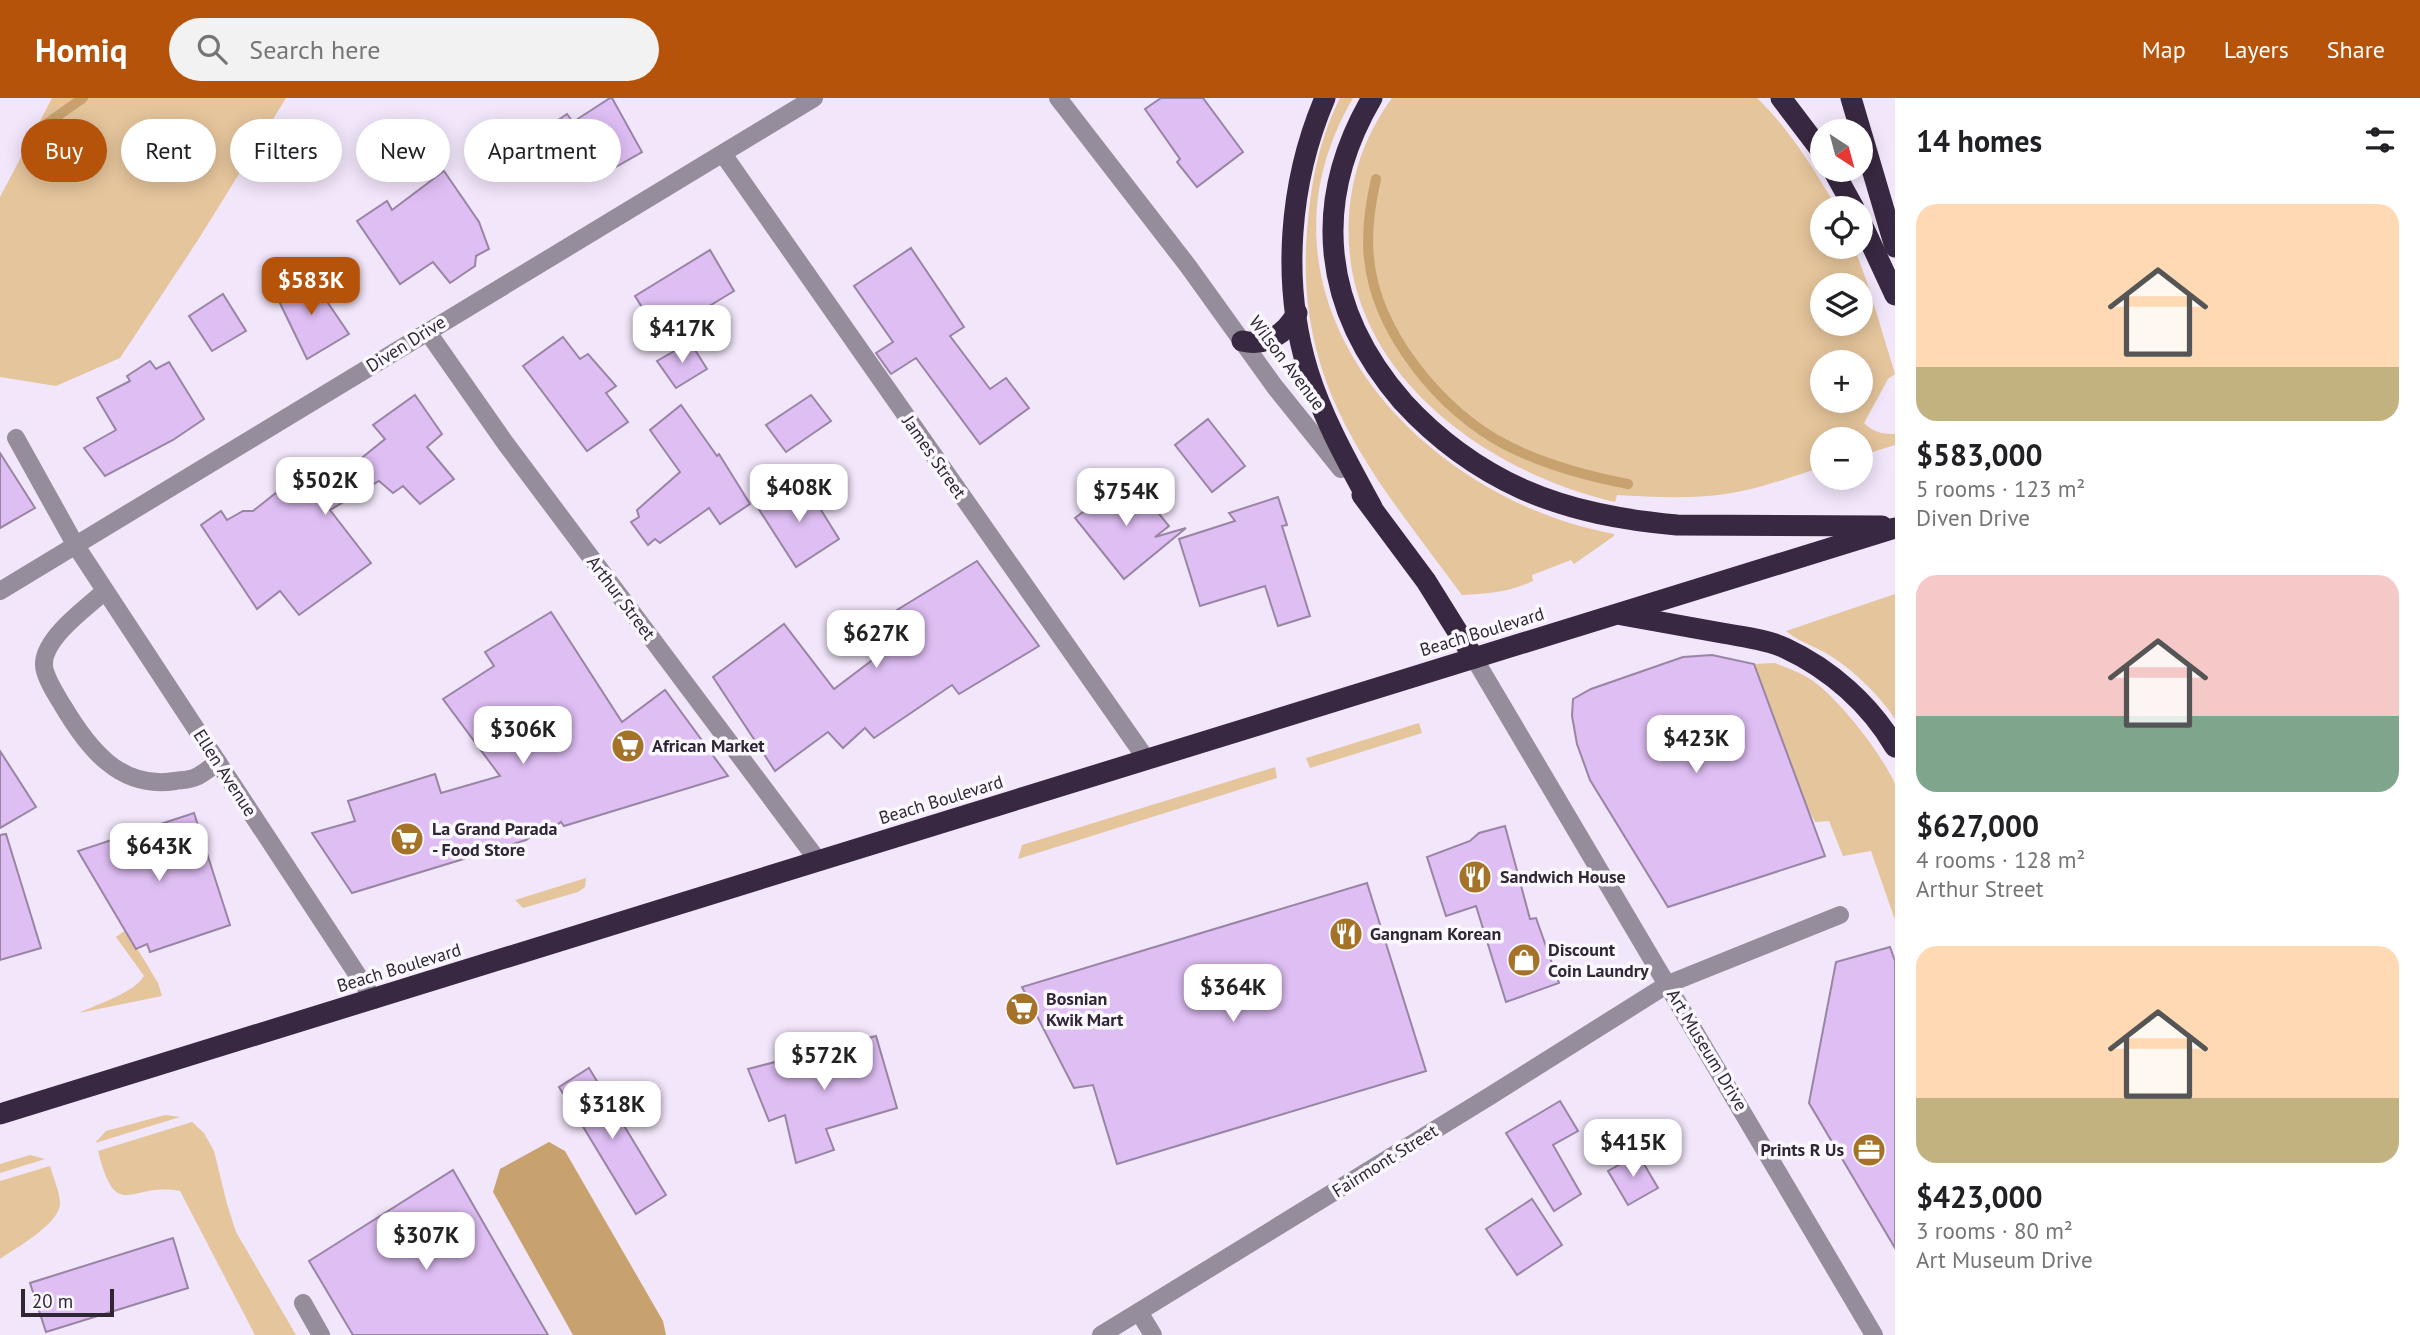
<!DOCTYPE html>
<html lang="en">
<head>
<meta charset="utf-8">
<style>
	:root { --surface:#fff; --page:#f2f2f2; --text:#202124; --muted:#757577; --accent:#b45309 }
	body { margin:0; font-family:"PT Sans",sans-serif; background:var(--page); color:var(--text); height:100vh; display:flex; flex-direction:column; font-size:26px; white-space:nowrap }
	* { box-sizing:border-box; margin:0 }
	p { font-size:23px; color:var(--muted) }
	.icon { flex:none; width:38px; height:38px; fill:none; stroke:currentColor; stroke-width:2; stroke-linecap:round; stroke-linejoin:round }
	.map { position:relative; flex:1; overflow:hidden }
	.drawer { display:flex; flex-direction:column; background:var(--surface); width:525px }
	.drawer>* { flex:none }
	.top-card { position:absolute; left:21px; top:21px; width:665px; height:63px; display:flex; gap:14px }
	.needle { width:46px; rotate:144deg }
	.buttons { position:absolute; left:1810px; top:21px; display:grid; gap:14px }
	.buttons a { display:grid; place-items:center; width:63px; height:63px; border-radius:50%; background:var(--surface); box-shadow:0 4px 18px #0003; font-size:35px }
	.scale { position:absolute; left:21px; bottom:18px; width:93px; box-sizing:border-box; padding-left:7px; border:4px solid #2f2734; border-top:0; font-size:19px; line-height:24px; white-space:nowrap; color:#2f2734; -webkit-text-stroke:5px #fbf7fe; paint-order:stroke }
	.price { position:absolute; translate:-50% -60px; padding:0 16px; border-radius:14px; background:#fff; color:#222; font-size:23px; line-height:46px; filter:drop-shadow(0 2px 4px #0008) }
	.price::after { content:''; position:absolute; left:50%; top:42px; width:21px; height:16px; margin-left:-10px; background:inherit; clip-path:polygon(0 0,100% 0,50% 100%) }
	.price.selected { background:var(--accent); color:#fff }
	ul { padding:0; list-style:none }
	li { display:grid; align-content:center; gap:14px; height:371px; padding:0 21px }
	li span { display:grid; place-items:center; height:217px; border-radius:21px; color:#555 }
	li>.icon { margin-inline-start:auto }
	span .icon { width:126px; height:126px; fill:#fffc; stroke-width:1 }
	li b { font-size:30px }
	h2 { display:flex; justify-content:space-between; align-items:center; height:84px; padding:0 21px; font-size:30px }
	.chip { padding:0 24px; border-radius:32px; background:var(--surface); box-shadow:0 4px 18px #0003; font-size:24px; line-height:63px }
	.chip.selected { background:var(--accent); color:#fff }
	header { display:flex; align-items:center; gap:42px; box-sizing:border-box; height:98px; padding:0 35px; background:var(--accent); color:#fff }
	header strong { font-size:33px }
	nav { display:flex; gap:38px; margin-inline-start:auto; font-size:24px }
	.search { width:490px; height:63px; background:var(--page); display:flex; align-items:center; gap:18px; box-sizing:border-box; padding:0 24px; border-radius:38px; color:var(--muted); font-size:26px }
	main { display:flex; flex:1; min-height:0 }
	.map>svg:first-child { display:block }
	.green { fill:#e5c59c; fill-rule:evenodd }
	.water { fill:#c8a26e }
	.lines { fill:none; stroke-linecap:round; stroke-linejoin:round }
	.stream { stroke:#c8a26e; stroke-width:10 }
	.building { fill:#dfbef4; stroke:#9885a4; stroke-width:2 }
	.minor { stroke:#958d9b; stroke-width:18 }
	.highway { stroke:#382841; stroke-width:21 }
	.labels { text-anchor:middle; stroke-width:7; stroke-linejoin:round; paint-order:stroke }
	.street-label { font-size:18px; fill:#2f2734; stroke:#fbf7fe }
	.poi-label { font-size:18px; font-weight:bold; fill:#2f2734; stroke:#fbf7fe; text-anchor:start }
</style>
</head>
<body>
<header>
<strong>Homiq</strong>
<div class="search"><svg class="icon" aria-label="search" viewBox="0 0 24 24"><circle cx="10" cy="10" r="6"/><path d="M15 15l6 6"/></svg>Search here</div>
<nav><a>Map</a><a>Layers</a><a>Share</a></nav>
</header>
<main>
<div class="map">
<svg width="1895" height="1237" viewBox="0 0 1895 1237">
	<rect width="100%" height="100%" fill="#f2e6fa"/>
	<g class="green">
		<polygon points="52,0 286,0 198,142 120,260 56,288 0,279 0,99"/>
		<path d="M1340,0H1353C1236,200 1418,400 1614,436V438L1574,466L1571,462L1532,477L1533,483C1509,494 1488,496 1462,497C1372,375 1291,287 1308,123C1312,79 1320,40 1340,0Z"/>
		<path d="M1392,0H1757C1790,32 1813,70 1837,110H1822V149H1854L1868,187L1895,276L1888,281L1864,325C1873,334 1882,336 1895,336V347L1860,358V341H1822V369C1791,379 1759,391 1726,396C1691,401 1653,399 1617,397L1615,404C1482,373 1339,270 1349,118C1352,74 1366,36 1392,0ZM1822,187H1860V226H1822ZM1822,264H1860V303H1822Z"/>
		<path d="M1895,496V621C1880,597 1848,567 1824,554C1811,547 1796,542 1786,533Z"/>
		<path d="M1775,565C1787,570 1800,574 1810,581C1838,599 1882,656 1895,686V822L1871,753L1843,758L1829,723L1815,724L1806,707L1754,566Z"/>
		<polygon points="1419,625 1422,635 1310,670 1306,660"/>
		<polygon points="1275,669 1277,680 1018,761 1022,747"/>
		<polygon points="586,780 585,789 578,794 523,810 515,802"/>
		<path d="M126,832L158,885L162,898L79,915C97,906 134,895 144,878L116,839Z"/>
		<polygon points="165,1017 180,1019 95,1045 106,1033"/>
		<path d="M192,1024L204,1035L214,1053L227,1106L236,1134L296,1237H255L180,1093C130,1083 117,1127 98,1053Z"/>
		<polygon points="30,1057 45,1061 0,1075 0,1066"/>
		<path d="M50,1068C53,1079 60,1094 60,1106C59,1126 16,1150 0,1161V1083Z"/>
	</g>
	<polygon class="water" points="549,1044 565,1053 663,1223 666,1237 573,1237 493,1094 500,1071"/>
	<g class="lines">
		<g class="stream">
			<polyline points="32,36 83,0"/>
			<path d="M1376,81C1370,107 1366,133 1369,160C1376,234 1441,314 1506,347C1545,367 1586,378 1628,386"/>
		</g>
	</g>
	<g class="building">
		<polygon points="610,0 612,0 642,54 593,82 574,52 526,82 503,44 534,23 540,34 567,16 573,24"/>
		<polygon points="1161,0 1203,0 1243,54 1197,89 1177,64 1180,61 1145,11"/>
		<polygon points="444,73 479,124 489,151 476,158 475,168 450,185 433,164 400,186 357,123 387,103 392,112"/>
		<polygon points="911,150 964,229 950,238 990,291 1006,280 1029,310 980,346 916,260 891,276 876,255 893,244 854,188"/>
		<polygon points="710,152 734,193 660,238 635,198"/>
		<polygon points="309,177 349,236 307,261 277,199"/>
		<polygon points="223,196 246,233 212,253 189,218"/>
		<polygon points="563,239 580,261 588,256 616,288 606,295 628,324 587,353 523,268"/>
		<polygon points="690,244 707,271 676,290 657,263"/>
		<polygon points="150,263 156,271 169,264 204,321 173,342 105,378 84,350 116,332 97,300 130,283 127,278"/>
		<polygon points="415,297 442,336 427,349 454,381 420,406 403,388 393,395 379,383 330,412 371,465 299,517 280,493 257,511 201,427 221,413 227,422 243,413 253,413 301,375 317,396 385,341 373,327"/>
		<polygon points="811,297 831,323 786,354 766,327"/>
		<polygon points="681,307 717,358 719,356 750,406 720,426 709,410 660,445 655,441 648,447 631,424 639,419 637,412 680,374 650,332"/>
		<polygon points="1208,321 1245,368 1212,394 1175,347"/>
		<polygon points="0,355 35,410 0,430"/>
		<polygon points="1129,379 1169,428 1155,439 1186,430 1124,481 1075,420"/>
		<polygon points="803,383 839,441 796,469 758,410"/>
		<polygon points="1278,399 1287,427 1282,428 1310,518 1278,528 1265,488 1200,508 1179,441 1235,423 1229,415"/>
		<polygon points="977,463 1039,548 959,596 952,587 874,640 865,630 843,650 828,634 775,673 713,579 784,526 834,591 912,532 897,512"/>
		<polygon points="551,514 622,624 665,592 728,678 564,728 561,724 543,737 540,732 526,742 352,795 312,735 355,723 348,703 435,676 441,695 500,678 443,601 494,568 485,554"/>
		<polygon points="1712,557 1754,566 1825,758 1668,809 1590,682 1577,646 1572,618 1573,601 1591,591 1683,559"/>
		<polygon points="0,653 36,709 0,730"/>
		<polygon points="194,715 230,827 150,854 147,846 136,851 78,753"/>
		<polygon points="1505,728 1530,821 1536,820 1559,885 1506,904 1476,808 1446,818 1427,759 1470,743 1479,735"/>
		<polygon points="6,736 41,850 0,862 0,737"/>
		<polygon points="1367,785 1426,973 1117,1066 1093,987 1074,990 1022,889"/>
		<polygon points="1890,849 1895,863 1895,1150 1809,1005 1836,864"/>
		<polygon points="876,938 897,1010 826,1031 834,1052 796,1065 785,1017 769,1023 748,971"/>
		<polygon points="589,970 666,1097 636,1116 559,989"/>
		<polygon points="1560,1003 1578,1033 1553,1047 1581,1096 1554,1113 1506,1035"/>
		<polygon points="1638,1056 1658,1090 1628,1107 1608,1073"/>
		<polygon points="453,1072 548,1237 353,1237 309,1163"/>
		<polygon points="1532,1101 1562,1147 1517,1177 1486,1131"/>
		<polygon points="173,1140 188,1190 46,1234 30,1185"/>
	</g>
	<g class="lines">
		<g class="minor">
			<polyline points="1058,0 1188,168 1275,289 1341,371"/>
			<polyline points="723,56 1147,662"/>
			<polyline points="427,233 506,346 819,764"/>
			<polyline points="16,340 76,448 374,902"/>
			<polyline points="0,493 814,0"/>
			<path d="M105,493C87,509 45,539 44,565C43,577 57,598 63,608C88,650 120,692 175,683C181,682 190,682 196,679C203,676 211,669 218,664"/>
			<polyline points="1474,560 1874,1237"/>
			<polyline points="303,1205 321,1237"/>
			<polyline points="1139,1214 1153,1237"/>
			<polyline points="1101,1237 1490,998 1668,886 1840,817"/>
		</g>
		<g class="highway">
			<path d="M1325,0C1289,84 1281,185 1308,273C1323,321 1348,365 1372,409"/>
			<path d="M1372,0C1310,106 1323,212 1403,304C1436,340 1478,371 1522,391C1572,413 1623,422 1677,427L1882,428"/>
			<polyline points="1781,0 1822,54"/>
			<polyline points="1851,0 1895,149"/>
			<polyline points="1833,72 1854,110"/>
			<polyline points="1860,122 1895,197"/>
			<path d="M1242,243C1267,249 1285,236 1297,215"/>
			<polyline points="1362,397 1426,483 1474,560"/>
			<path d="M1622,517C1655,523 1689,529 1722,535C1743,539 1766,541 1785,550C1830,571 1870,606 1895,649"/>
			<polyline points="0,1016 1895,430"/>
		</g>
	</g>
	<defs>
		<symbol id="supermarket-disc" viewBox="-11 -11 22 22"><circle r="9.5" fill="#a47328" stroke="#fbf7fe"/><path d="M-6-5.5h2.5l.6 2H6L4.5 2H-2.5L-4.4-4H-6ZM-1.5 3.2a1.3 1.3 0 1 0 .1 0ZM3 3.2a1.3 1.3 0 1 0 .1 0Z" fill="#fff"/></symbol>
		<symbol id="restaurant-disc" viewBox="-11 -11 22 22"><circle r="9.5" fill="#a47328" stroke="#fbf7fe"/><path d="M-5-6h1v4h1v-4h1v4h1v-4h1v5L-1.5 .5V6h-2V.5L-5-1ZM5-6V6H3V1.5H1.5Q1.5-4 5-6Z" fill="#fff"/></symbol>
		<symbol id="shop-disc" viewBox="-11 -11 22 22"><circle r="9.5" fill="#a47328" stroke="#fbf7fe"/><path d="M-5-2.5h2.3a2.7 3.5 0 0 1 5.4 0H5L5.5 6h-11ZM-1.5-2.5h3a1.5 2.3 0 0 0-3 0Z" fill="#fff"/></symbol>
		<symbol id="office-disc" viewBox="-11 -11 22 22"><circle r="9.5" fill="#a47328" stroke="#fbf7fe"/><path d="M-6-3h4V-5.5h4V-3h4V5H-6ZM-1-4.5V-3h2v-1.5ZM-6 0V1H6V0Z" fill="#fff"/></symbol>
	</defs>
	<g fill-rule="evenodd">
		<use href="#supermarket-disc" x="609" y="629" width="38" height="38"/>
		<use href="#supermarket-disc" x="388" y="722" width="38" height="38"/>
		<use href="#restaurant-disc" x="1456" y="760" width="38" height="38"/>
		<use href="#restaurant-disc" x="1327" y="817" width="38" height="38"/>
		<use href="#shop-disc" x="1505" y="843" width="38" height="38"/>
		<use href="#supermarket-disc" x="1003" y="892" width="38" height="38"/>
		<use href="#office-disc" x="1850" y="1033" width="38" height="38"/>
	</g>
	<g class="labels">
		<g class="street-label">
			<text transform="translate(406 246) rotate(-32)" y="6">Diven Drive</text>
			<text transform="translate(1287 265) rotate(53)" y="6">Wilson Avenue</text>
			<text transform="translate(934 359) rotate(55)" y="6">James Street</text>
			<text transform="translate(621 500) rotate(53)" y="6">Arthur Street</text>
			<text transform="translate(1482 534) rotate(-17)" y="6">Beach Boulevard</text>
			<text transform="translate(225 675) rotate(57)" y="6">Ellen Avenue</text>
			<text transform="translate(941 702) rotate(-17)" y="6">Beach Boulevard</text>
			<text transform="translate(399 870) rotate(-17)" y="6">Beach Boulevard</text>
			<text transform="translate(1707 952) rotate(59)" y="6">Art Museum Drive</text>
			<text transform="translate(1385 1063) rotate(-32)" y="6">Fairmont Street</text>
		</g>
		<g class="poi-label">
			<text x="652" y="654">African Market</text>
			<text x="432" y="737">La Grand Parada<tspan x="432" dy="21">- Food Store</tspan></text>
			<text x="1500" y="785">Sandwich House</text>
			<text x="1370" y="842">Gangnam Korean</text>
			<text x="1548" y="858">Discount<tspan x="1548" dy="21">Coin Laundry</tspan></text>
			<text x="1046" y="907">Bosnian<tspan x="1046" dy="21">Kwik Mart</tspan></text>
			<text x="1844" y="1058" text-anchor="end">Prints R Us</text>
		</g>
	</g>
</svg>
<div class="buttons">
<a><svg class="needle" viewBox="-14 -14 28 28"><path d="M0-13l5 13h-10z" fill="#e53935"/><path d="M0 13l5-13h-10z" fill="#757577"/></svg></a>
<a><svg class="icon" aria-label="locate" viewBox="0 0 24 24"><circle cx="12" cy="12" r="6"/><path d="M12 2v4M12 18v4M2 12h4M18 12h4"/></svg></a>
<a><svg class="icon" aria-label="layers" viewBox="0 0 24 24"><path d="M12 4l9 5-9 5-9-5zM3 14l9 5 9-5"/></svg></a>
<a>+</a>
<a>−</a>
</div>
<div class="scale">20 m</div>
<b class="price selected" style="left:311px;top:219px">$583K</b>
<b class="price" style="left:682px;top:267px">$417K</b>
<b class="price" style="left:325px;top:419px">$502K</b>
<b class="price" style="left:799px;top:426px">$408K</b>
<b class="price" style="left:1126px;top:430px">$754K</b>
<b class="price" style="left:876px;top:572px">$627K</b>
<b class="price" style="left:523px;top:668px">$306K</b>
<b class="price" style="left:1696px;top:677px">$423K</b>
<b class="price" style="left:159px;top:785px">$643K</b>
<b class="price" style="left:1233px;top:926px">$364K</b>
<b class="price" style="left:824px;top:994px">$572K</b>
<b class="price" style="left:612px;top:1043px">$318K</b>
<b class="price" style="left:1633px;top:1081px">$415K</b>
<b class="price" style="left:426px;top:1174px">$307K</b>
<div class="top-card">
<a class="chip selected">Buy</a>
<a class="chip">Rent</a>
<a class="chip">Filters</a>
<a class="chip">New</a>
<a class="chip">Apartment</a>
</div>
</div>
<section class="drawer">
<h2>14 homes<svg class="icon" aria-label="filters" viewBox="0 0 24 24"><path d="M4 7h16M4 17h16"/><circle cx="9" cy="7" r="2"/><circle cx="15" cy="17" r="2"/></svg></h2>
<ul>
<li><span style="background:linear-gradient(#ffd9b3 75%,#c2b280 0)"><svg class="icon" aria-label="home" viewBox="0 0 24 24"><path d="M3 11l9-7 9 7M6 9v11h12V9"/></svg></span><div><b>$583,000</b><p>5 rooms · 123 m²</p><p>Diven Drive</p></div></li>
<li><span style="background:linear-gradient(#f6c9c9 65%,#7fa58c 0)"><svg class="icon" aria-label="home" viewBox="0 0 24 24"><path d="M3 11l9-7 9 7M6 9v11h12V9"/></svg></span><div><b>$627,000</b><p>4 rooms · 128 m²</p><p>Arthur Street</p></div></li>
<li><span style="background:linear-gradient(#ffd9b3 70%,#c2b280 0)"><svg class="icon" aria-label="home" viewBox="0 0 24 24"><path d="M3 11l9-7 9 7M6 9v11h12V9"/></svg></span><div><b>$423,000</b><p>3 rooms · 80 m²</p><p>Art Museum Drive</p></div></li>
</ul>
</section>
</main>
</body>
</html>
